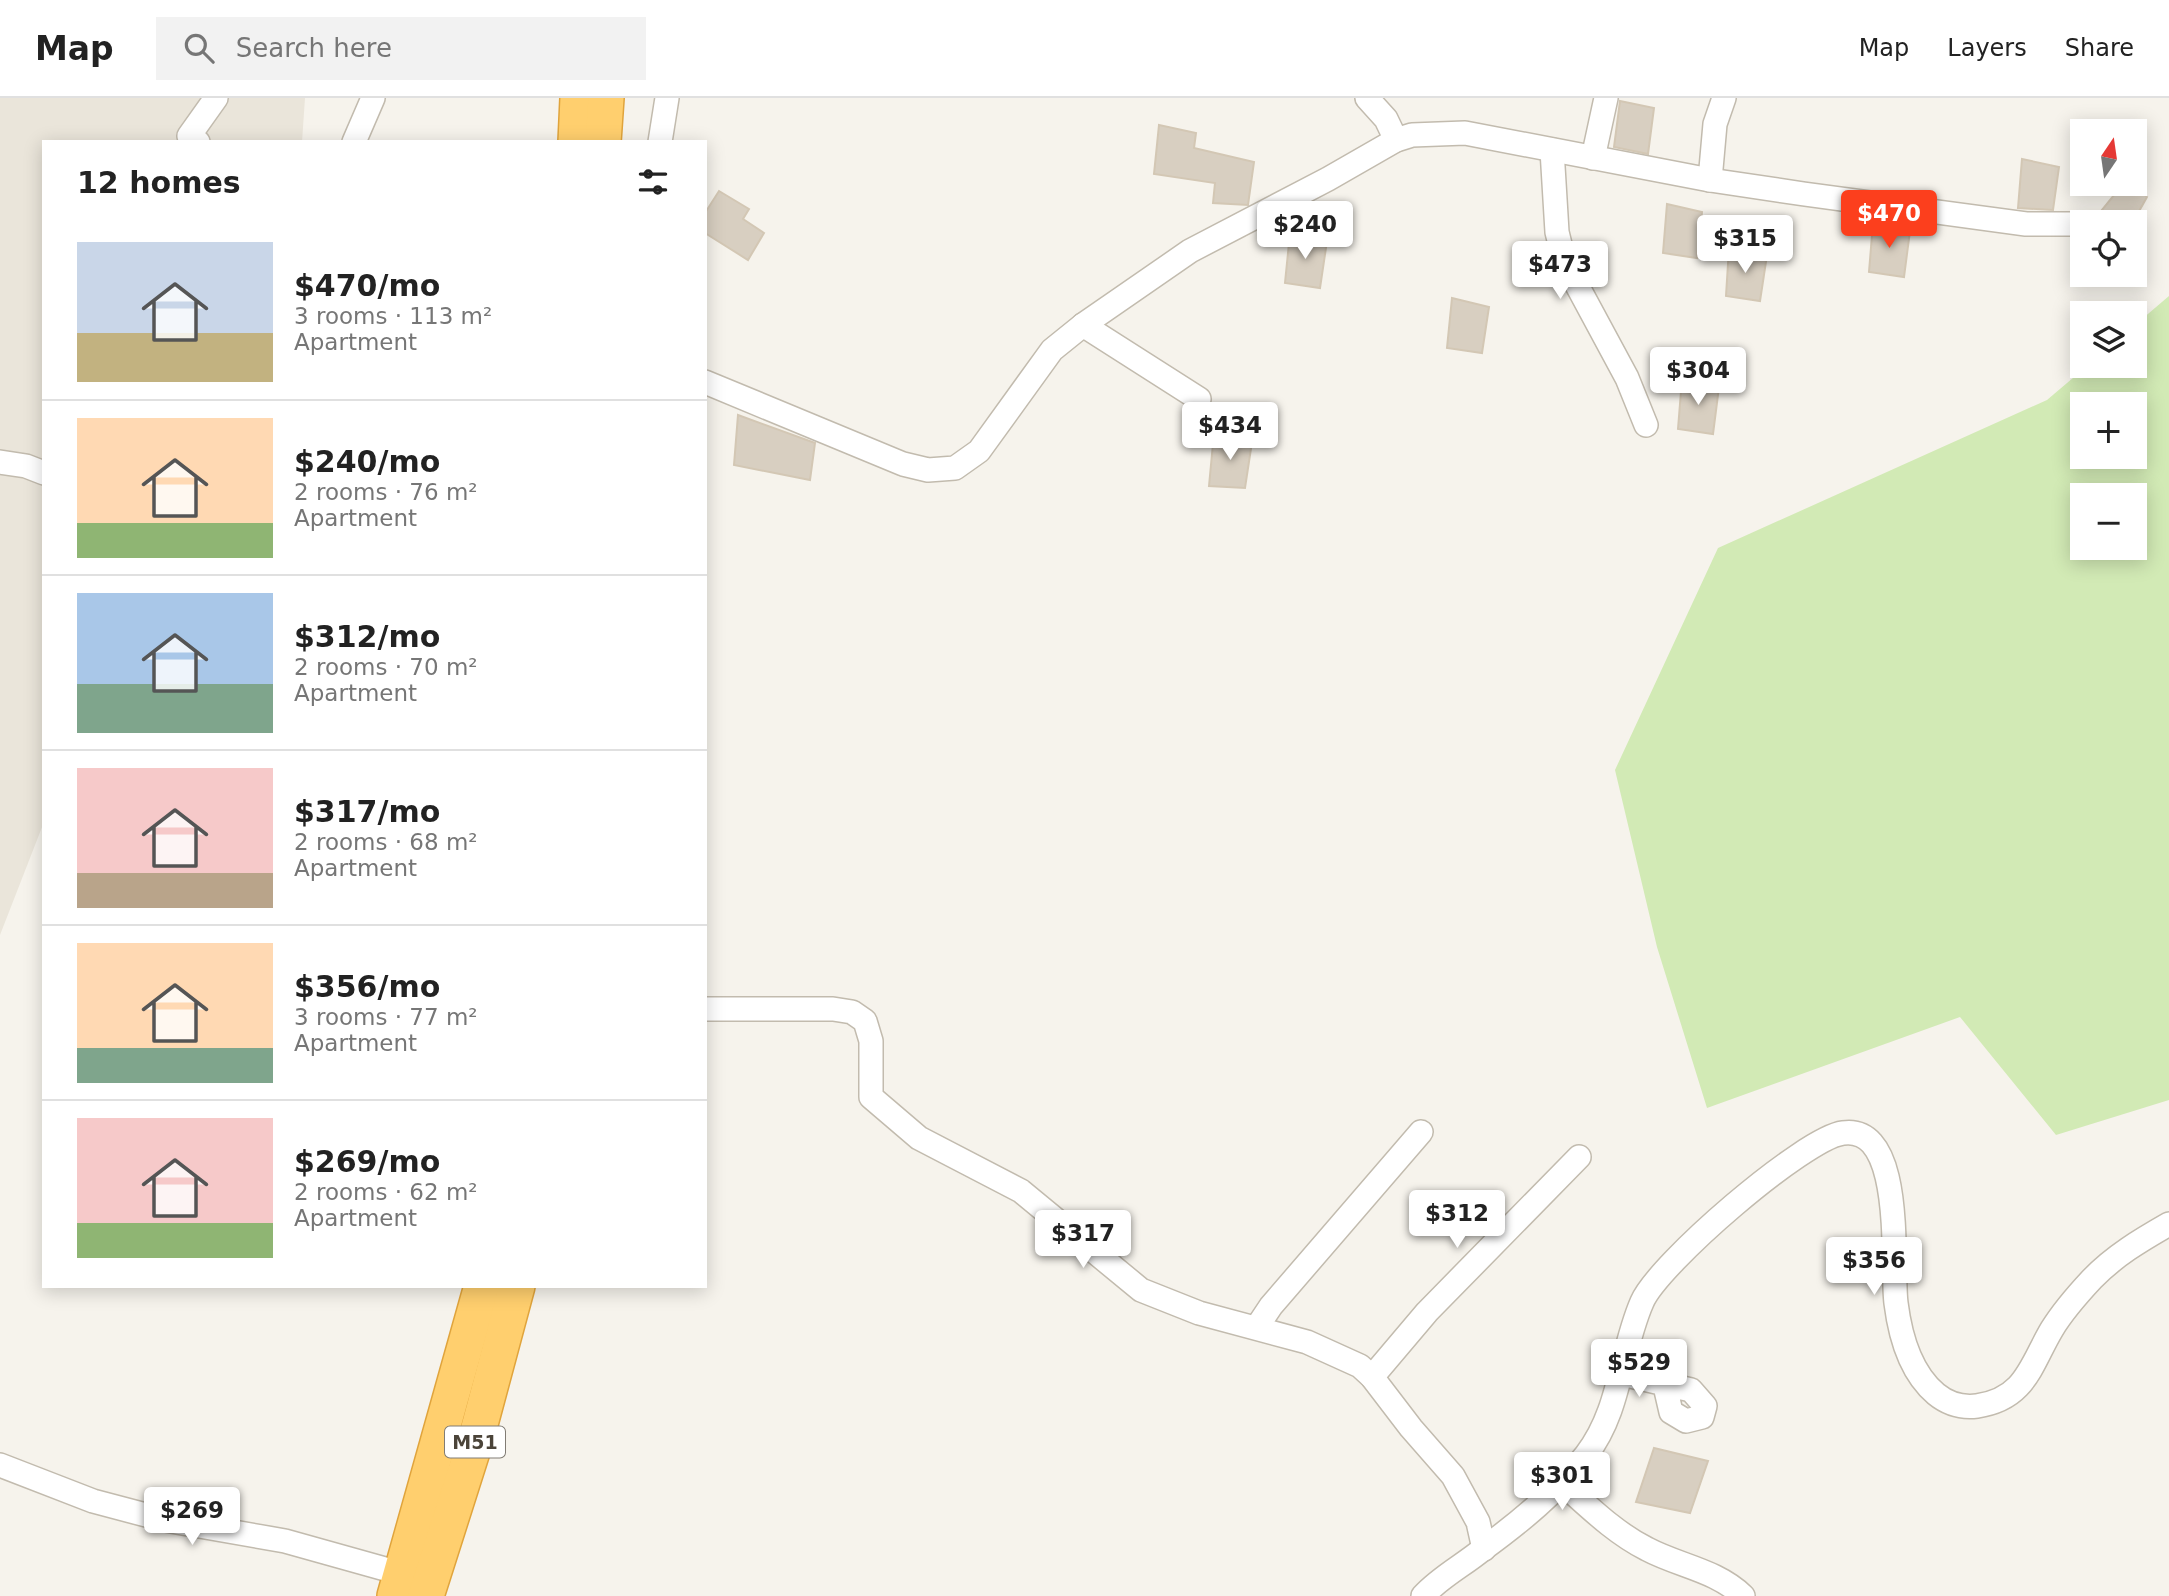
<!DOCTYPE html>
<html lang="en">
<head>
<meta charset="utf-8">
<style>
	:root { --surface:#fff; --page:#f2f2f2; --text:#222; --muted:#767676; --line:#e0e0e0; --accent:#fc3f1d }
	body { margin:0; font-family:"DejaVu Sans",sans-serif; background:var(--page); color:var(--text); height:100vh; display:flex; flex-direction:column; font-size:26px; white-space:nowrap }
	* { box-sizing:border-box; margin:0 }
	p { font-size:23px; color:var(--muted) }
	.icon { flex:none; width:38px; height:38px; fill:none; stroke:currentColor; stroke-width:2; stroke-linecap:round; stroke-linejoin:round }
	.map { position:relative; flex:1; overflow:hidden }
	.sheet { position:absolute; left:42px; top:42px; width:665px; height:1148px; display:flex; flex-direction:column; background:var(--surface); border-radius:0px; box-shadow:0 4px 18px #0003 }
	.sheet>* { flex:none }
	.needle { width:46px; rotate:13deg }
	.buttons { position:absolute; left:2070px; top:21px; display:grid; gap:14px }
	.buttons a { display:grid; place-items:center; width:77px; height:77px; border-radius:0px; background:var(--surface); box-shadow:0 4px 18px #0003; font-size:35px }
	.price { position:absolute; translate:-50% -60px; padding:0 16px; border-radius:7px; background:#fff; color:#222; font-size:23px; line-height:46px; filter:drop-shadow(0 2px 4px #0008) }
	.price::after { content:''; position:absolute; left:50%; top:42px; width:21px; height:16px; margin-left:-10px; background:inherit; clip-path:polygon(0 0,100% 0,50% 100%) }
	.price.on { background:var(--accent); color:#fff }
	ul { padding:0; list-style:none }
	li { display:flex; align-items:center; gap:21px; height:175px; padding:0 35px }
	li+li { border-top:2px solid var(--line) }
	li span { display:grid; place-items:center; flex:none; width:196px; height:140px; border-radius:0px; color:#555 }
	li>.icon { margin-inline-start:auto }
	span .icon { width:84px; height:84px; fill:#fffc; stroke-width:1 }
	li b { font-size:30px }
	h2 { display:flex; justify-content:space-between; align-items:center; height:84px; padding:0 35px; font-size:30px }
	header { display:flex; align-items:center; gap:42px; box-sizing:border-box; height:98px; padding:0 35px; background:var(--surface); border-bottom:2px solid var(--line) }
	header strong { font-size:33px }
	nav { display:flex; gap:38px; margin-inline-start:auto; font-size:24px }
	.search { width:490px; height:63px; background:var(--page); display:flex; align-items:center; gap:18px; box-sizing:border-box; padding:0 24px; border-radius:0px; color:var(--muted); font-size:26px }
	.map>svg:first-child { display:block }
	.residential { fill:#eae5da }
	.green { fill:#d2eab5; fill-rule:evenodd }
	.building { fill:#d8cfc1; stroke:#d3c7b4; stroke-width:2 }
	.lines { fill:none; stroke-linecap:round; stroke-linejoin:round }
	.minor-casing { stroke:#c2bbae; stroke-width:26 }
	.highway-casing { stroke:#e0a43c; stroke-width:38 }
	.minor { stroke:#fff; stroke-width:23 }
	.highway { stroke:#ffcf6e; stroke-width:35 }
	.labels { text-anchor:middle; stroke-width:7; stroke-linejoin:round; paint-order:stroke }
	.shield { fill:#fff; stroke:#817c74; stroke-width:2 }
	.shield-label { font-size:19px; font-weight:bold; fill:#4b4439 }
</style>
</head>
<body>
<header>
<strong>Map</strong>
<div class="search"><svg class="icon" aria-label="search" viewBox="0 0 24 24"><circle cx="10" cy="10" r="6"/><path d="M15 15l6 6"/></svg>Search here</div>
<nav><a>Map</a><a>Layers</a><a>Share</a></nav>
</header>
<div class="map">
<svg width="2169" height="1498" viewBox="0 0 2169 1498">
	<rect width="100%" height="100%" fill="#f6f3ec"/>
	<polygon class="residential" points="0,0 305,0 302,44 44,44 44,724 0,837"/>
	<path class="green" d="M2169,198V1002L2056,1037L1960,919L1707,1010L1657,849L1615,672L1718,450L2047,302L2087,268H2135V227ZM2082,306H2135V359H2082ZM2082,397H2135V450H2082Z"/>
	<g class="building">
		<polygon points="1620,3 1654,10 1648,56 1614,49"/>
		<polygon points="1159,27 1196,35 1194,50 1254,64 1248,107 1213,105 1215,85 1154,76"/>
		<polygon points="2022,61 2059,69 2053,112 2018,110"/>
		<polygon points="2123,86 2130,86 2147,99 2133,124 2112,124 2097,118"/>
		<polygon points="719,93 749,111 743,121 764,135 748,162 705,135 705,115"/>
		<polygon points="1667,106 1702,114 1697,160 1663,155"/>
		<polygon points="1873,125 1910,133 1904,179 1869,174"/>
		<polygon points="1290,135 1327,143 1320,190 1285,185"/>
		<polygon points="1729,150 1767,157 1760,203 1726,198"/>
		<polygon points="1452,200 1489,209 1482,255 1447,250"/>
		<polygon points="1682,281 1719,289 1713,336 1678,331"/>
		<polygon points="738,317 815,345 810,382 734,367"/>
		<polygon points="1214,335 1252,344 1245,390 1209,388"/>
		<polygon points="1654,1350 1708,1363 1690,1415 1636,1404"/>
	</g>
	<g class="lines">
		<defs>
			<g id="minor">
				<polyline points="1367,0 1386,21 1396,42"/>
				<polyline points="198,44 189,38 216,0"/>
				<polyline points="354,44 373,0"/>
				<polyline points="660,44 667,0"/>
				<polyline points="1552,52 1557,134 1564,163 1627,280 1646,327"/>
				<polyline points="1593,60 1606,0"/>
				<polyline points="1710,82 1715,26 1724,0"/>
				<polyline points="1083,227 1199,301"/>
				<polyline points="705,284 903,366 928,372 955,370 979,353 1052,252 1083,227 1190,153 1328,81 1396,42 1412,37 1465,35 1710,82 1804,96 2026,126 2075,126"/>
				<polyline points="0,364 26,368 44,375"/>
				<polyline points="705,911 833,911 852,914 865,923 871,943 871,999 919,1040 1021,1093 1141,1192 1199,1215 1307,1244 1360,1268 1372,1279 1411,1330 1453,1378 1478,1424 1484,1451"/>
				<polyline points="1257,1229 1271,1208 1421,1034"/>
				<polyline points="1622,1276 1691,1292 1705,1308 1702,1319 1686,1323 1671,1314 1665,1288"/>
				<polyline points="1372,1279 1427,1214 1579,1059"/>
				<polyline points="0,1367 93,1403 165,1422 285,1443 403,1476"/>
				<path d="M1562,1385C1589,1409 1615,1435 1647,1451C1679,1468 1716,1472 1743,1498"/>
				<path d="M1423,1498C1440,1479 1464,1467 1483,1451C1520,1424 1557,1394 1586,1357C1621,1312 1620,1254 1642,1204C1658,1166 1804,1040 1843,1035C1906,1026 1891,1168 1896,1205C1900,1237 1910,1274 1936,1296C1947,1305 1961,1310 1977,1308C2026,1301 2031,1266 2052,1231C2063,1213 2078,1196 2092,1181C2114,1158 2141,1142 2169,1126"/>
			</g>
			<g id="highway">
				<polyline points="576,44 578,0"/>
				<polyline points="603,44 606,0"/>
				<polyline points="395,1498 482,1188"/>
				<polyline points="426,1498 476,1341 517,1188"/>
			</g>
		</defs>
		<use href="#minor" class="minor-casing"/>
		<use href="#highway" class="highway-casing"/>
		<use href="#minor" class="minor"/>
		<use href="#highway" class="highway"/>
	</g>
	<g class="labels">
		<rect class="shield" x="445" y="1328.5" width="60" height="31" rx="5"/>
		<g class="shield-label">
			<text x="475" y="1351">M51</text>
		</g>
	</g>
</svg>
<div class="buttons">
<a><svg class="needle" viewBox="-14 -14 28 28"><path d="M0-13l5 13h-10z" fill="#e53935"/><path d="M0 13l5-13h-10z" fill="#767676"/></svg></a>
<a><svg class="icon" aria-label="locate" viewBox="0 0 24 24"><circle cx="12" cy="12" r="6"/><path d="M12 2v4M12 18v4M2 12h4M18 12h4"/></svg></a>
<a><svg class="icon" aria-label="layers" viewBox="0 0 24 24"><path d="M12 4l9 5-9 5-9-5zM3 14l9 5 9-5"/></svg></a>
<a>+</a>
<a>−</a>
</div>
<b class="price on" style="left:1889px;top:152px">$470</b>
<b class="price" style="left:1305px;top:163px">$240</b>
<b class="price" style="left:1745px;top:177px">$315</b>
<b class="price" style="left:1560px;top:203px">$473</b>
<b class="price" style="left:1698px;top:309px">$304</b>
<b class="price" style="left:1230px;top:364px">$434</b>
<b class="price" style="left:1457px;top:1152px">$312</b>
<b class="price" style="left:1083px;top:1172px">$317</b>
<b class="price" style="left:1874px;top:1199px">$356</b>
<b class="price" style="left:1639px;top:1301px">$529</b>
<b class="price" style="left:1562px;top:1414px">$301</b>
<b class="price" style="left:192px;top:1449px">$269</b>
<section class="sheet">
<h2>12 homes<svg class="icon" aria-label="filters" viewBox="0 0 24 24"><path d="M4 7h16M4 17h16"/><circle cx="9" cy="7" r="2"/><circle cx="15" cy="17" r="2"/></svg></h2>
<ul>
<li><span style="background:linear-gradient(#c9d6e8 65%,#c2b280 0)"><svg class="icon" aria-label="home" viewBox="0 0 24 24"><path d="M3 11l9-7 9 7M6 9v11h12V9"/></svg></span><div><b>$470/mo</b><p>3 rooms · 113 m²</p><p>Apartment</p></div></li>
<li><span style="background:linear-gradient(#ffd9b3 75%,#8fb573 0)"><svg class="icon" aria-label="home" viewBox="0 0 24 24"><path d="M3 11l9-7 9 7M6 9v11h12V9"/></svg></span><div><b>$240/mo</b><p>2 rooms · 76 m²</p><p>Apartment</p></div></li>
<li><span style="background:linear-gradient(#a9c7e8 65%,#7fa58c 0)"><svg class="icon" aria-label="home" viewBox="0 0 24 24"><path d="M3 11l9-7 9 7M6 9v11h12V9"/></svg></span><div><b>$312/mo</b><p>2 rooms · 70 m²</p><p>Apartment</p></div></li>
<li><span style="background:linear-gradient(#f6c9c9 75%,#b9a48a 0)"><svg class="icon" aria-label="home" viewBox="0 0 24 24"><path d="M3 11l9-7 9 7M6 9v11h12V9"/></svg></span><div><b>$317/mo</b><p>2 rooms · 68 m²</p><p>Apartment</p></div></li>
<li><span style="background:linear-gradient(#ffd9b3 75%,#7fa58c 0)"><svg class="icon" aria-label="home" viewBox="0 0 24 24"><path d="M3 11l9-7 9 7M6 9v11h12V9"/></svg></span><div><b>$356/mo</b><p>3 rooms · 77 m²</p><p>Apartment</p></div></li>
<li><span style="background:linear-gradient(#f6c9c9 75%,#8fb573 0)"><svg class="icon" aria-label="home" viewBox="0 0 24 24"><path d="M3 11l9-7 9 7M6 9v11h12V9"/></svg></span><div><b>$269/mo</b><p>2 rooms · 62 m²</p><p>Apartment</p></div></li>
</ul>
</section>
</div>
</body>
</html>
